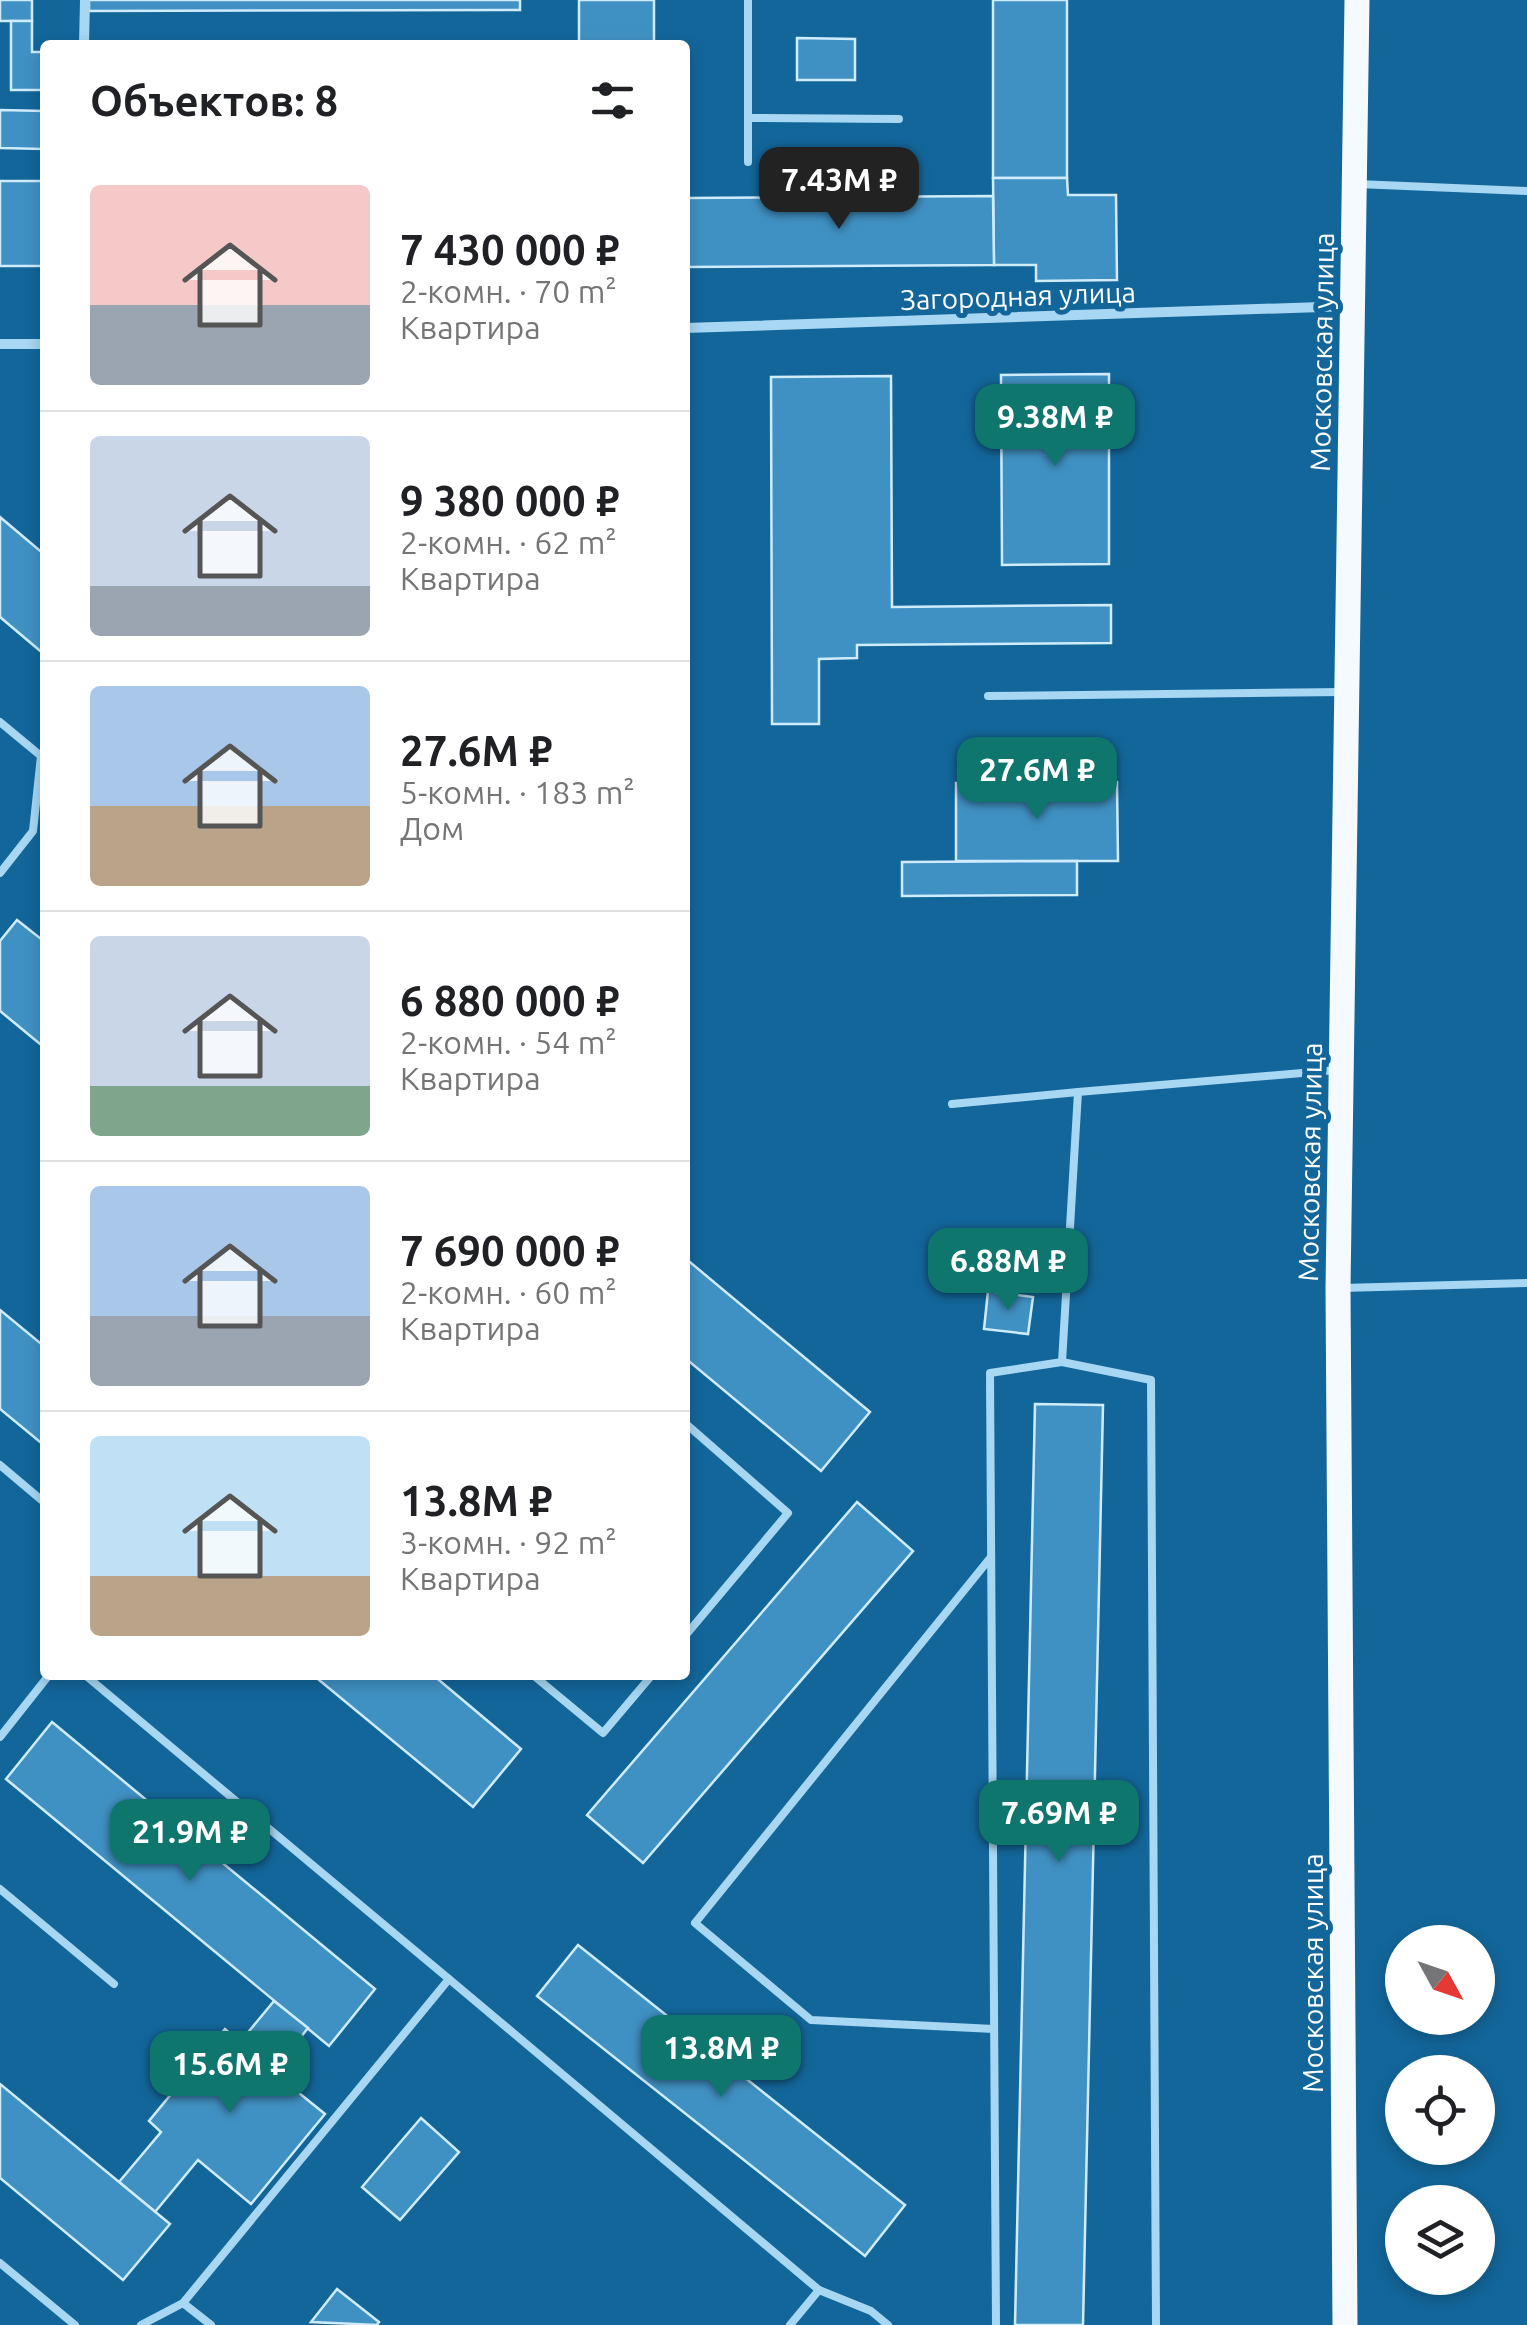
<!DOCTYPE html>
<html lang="ru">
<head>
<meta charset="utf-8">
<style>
	:root { --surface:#fff; --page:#f6f6f6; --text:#202124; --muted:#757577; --line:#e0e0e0; --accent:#0f766e }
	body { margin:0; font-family:Ubuntu,sans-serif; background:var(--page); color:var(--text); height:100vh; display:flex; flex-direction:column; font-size:38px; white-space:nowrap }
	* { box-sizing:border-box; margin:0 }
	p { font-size:32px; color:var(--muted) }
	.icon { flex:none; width:55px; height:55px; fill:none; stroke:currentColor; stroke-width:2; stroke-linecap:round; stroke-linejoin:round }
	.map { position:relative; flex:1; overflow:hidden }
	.drawer { position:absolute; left:40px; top:40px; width:650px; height:1640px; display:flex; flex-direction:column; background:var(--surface); border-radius:10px; box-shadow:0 5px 15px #0003 }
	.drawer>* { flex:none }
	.needle { width:65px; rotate:130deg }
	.controls { position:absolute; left:1385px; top:1925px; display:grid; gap:20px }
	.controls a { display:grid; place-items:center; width:110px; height:110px; border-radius:50%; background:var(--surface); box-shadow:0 5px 15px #0003; font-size:50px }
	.price { position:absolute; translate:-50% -85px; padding:0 22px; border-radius:20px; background:var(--accent); color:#fff; font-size:32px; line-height:65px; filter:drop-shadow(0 2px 5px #0008) }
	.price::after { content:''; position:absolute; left:50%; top:60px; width:30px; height:22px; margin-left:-15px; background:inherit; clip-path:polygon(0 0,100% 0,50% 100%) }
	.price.current { background:#222; color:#fff }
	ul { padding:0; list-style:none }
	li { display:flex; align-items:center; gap:30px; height:250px; padding:0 50px }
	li+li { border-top:2px solid var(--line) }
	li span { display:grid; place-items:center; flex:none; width:280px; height:200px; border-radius:10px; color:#555 }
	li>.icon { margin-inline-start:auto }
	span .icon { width:120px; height:120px; fill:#fffc; stroke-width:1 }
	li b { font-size:42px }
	h2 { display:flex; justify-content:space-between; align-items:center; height:120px; padding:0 50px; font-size:42px }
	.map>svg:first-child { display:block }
	.building { fill:#4091c3; stroke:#cfecfd; stroke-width:2.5 }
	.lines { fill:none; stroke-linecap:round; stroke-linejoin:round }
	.lane { stroke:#a7d7f3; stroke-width:8 }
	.street { stroke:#a7d7f3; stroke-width:10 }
	.primary { stroke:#f4faff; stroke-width:25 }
	.labels { text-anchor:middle; stroke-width:10; stroke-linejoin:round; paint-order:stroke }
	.street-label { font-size:28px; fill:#fff; stroke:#13669a }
</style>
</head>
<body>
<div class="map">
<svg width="1527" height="2325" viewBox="0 0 1527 2325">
	<rect width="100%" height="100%" fill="#13669a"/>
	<g class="building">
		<rect x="0" y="0" width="32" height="21"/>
		<polygon points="89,0 520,0 520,10 89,11"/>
		<rect x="579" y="0" width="75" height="45"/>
		<rect x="993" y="0" width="74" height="178"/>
		<polygon points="11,21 32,21 32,52 42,52 42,90 11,90"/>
		<polygon points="797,38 855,39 855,80 797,80"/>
		<polygon points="0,110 45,111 44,149 0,148"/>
		<polygon points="993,178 1067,178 1068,195 1116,195 1117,280 1036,281 1036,265 994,265"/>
		<polygon points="0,181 44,181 43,266 0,266"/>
		<polygon points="993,196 994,265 685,267 685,198"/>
		<polygon points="1109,374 1109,564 1002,565 1001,375"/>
		<polygon points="891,376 892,607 1111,605 1111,643 857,645 857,658 819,659 819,724 772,724 771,377"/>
		<polygon points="0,517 45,555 45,655 0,617"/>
		<polygon points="1117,782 1118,861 956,861 956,783"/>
		<polygon points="1077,861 1077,895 902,896 902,862"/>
		<polygon points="17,920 45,942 45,1048 0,1011 0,941"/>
		<polygon points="685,1258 870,1412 821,1471 685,1358"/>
		<polygon points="988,1291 1033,1297 1028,1334 984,1329"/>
		<polygon points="0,1310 45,1347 45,1446 0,1409"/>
		<polygon points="1035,1404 1103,1405 1083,2325 1015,2325"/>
		<polygon points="857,1502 913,1551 643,1863 587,1815"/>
		<polygon points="313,1675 433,1675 521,1749 473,1807"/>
		<polygon points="52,1722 375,1989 329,2046 6,1779"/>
		<polygon points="578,1945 905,2205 865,2256 537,1996"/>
		<polygon points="274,2001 308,2028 273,2072 325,2114 251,2204 198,2160 155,2212 119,2182 161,2132 149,2121 225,2029 240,2042"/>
		<polygon points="0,2084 170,2224 123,2280 0,2178"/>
		<polygon points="421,2118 459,2152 400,2220 362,2187"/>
		<polygon points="337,2289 379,2322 377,2325 311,2322"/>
	</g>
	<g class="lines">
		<g class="lane">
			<polyline points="748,118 899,119"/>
			<polyline points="748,162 748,0"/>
			<polyline points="1357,184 1527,191"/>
			<polyline points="988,696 1344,692"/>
			<polyline points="0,722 41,756 33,831 0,873"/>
			<polyline points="952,1104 1078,1092"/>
			<polyline points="1342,1288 1527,1283"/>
			<polyline points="1062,1362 1078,1092 1337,1070"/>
			<polyline points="685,1423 788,1513 685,1636"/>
			<polyline points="0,1465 45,1503"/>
			<polyline points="991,1557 695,1923 811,2020 994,2029"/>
			<polyline points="85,1675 449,1979 183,2303 141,2325"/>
			<polyline points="533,1675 603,1733 652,1675"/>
			<polyline points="0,1737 49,1675"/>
			<polyline points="0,1889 114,1984"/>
			<polyline points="449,1979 819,2290 790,2325"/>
			<polyline points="0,2263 75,2325"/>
			<polyline points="819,2290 871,2311 888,2325"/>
			<polyline points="183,2303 211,2325"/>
			<polyline points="996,2325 990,1373 1062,1362 1151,1380 1156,2325"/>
		</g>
		<g class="street">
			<polyline points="84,45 85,0"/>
			<polyline points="685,328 1351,306"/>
			<polyline points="0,344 45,344"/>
		</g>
		<polyline class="primary" points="1345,2325 1338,1288 1357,0"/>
	</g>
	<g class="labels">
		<g class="street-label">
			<text transform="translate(1018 296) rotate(-2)" y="10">Загородная улица</text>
			<text transform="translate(1322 352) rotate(-89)" y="10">Московская улица</text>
			<text transform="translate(1310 1162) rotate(-89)" y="10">Московская улица</text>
			<text transform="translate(1313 1973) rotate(-90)" y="10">Московская улица</text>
		</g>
	</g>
</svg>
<div class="controls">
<a><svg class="needle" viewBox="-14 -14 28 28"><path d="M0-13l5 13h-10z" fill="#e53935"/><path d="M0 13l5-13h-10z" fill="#757577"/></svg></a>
<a><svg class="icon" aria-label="locate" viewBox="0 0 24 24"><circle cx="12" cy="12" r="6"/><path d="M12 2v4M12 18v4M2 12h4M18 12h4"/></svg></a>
<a><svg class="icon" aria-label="layers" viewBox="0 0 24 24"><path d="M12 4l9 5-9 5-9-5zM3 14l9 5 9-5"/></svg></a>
</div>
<b class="price current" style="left:839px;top:232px">7.43M ₽</b>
<b class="price" style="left:1055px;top:469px">9.38M ₽</b>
<b class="price" style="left:1037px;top:822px">27.6M ₽</b>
<b class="price" style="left:1008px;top:1313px">6.88M ₽</b>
<b class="price" style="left:1059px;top:1865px">7.69M ₽</b>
<b class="price" style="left:190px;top:1884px">21.9M ₽</b>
<b class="price" style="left:721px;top:2100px">13.8M ₽</b>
<b class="price" style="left:230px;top:2116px">15.6M ₽</b>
<section class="drawer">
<h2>Объектов: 8<svg class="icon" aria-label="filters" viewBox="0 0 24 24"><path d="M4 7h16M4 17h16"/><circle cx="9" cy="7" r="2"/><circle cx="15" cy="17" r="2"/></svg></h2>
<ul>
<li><span style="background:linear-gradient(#f6c9c9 60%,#9aa5b1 0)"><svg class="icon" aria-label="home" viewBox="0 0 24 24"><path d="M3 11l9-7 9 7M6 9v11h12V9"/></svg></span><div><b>7 430 000 ₽</b><p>2-комн. · 70 m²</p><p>Квартира</p></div></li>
<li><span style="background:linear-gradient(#c9d6e8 75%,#9aa5b1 0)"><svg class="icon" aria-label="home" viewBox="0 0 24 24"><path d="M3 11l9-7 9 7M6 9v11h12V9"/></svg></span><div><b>9 380 000 ₽</b><p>2-комн. · 62 m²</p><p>Квартира</p></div></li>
<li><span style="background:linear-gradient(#a9c7e8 60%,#b9a48a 0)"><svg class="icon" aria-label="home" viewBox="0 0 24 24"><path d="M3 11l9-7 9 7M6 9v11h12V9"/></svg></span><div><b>27.6M ₽</b><p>5-комн. · 183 m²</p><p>Дом</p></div></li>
<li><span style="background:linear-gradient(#c9d6e8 75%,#7fa58c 0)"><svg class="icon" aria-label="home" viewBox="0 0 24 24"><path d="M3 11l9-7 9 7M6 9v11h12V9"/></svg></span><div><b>6 880 000 ₽</b><p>2-комн. · 54 m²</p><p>Квартира</p></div></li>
<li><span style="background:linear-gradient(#a9c7e8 65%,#9aa5b1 0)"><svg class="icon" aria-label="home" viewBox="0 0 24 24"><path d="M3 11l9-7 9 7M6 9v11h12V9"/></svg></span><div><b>7 690 000 ₽</b><p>2-комн. · 60 m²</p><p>Квартира</p></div></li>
<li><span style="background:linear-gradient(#bfe0f5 70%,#b9a48a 0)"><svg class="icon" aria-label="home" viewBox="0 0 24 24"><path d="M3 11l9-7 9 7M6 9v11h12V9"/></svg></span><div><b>13.8M ₽</b><p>3-комн. · 92 m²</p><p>Квартира</p></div></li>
</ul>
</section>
</div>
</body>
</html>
